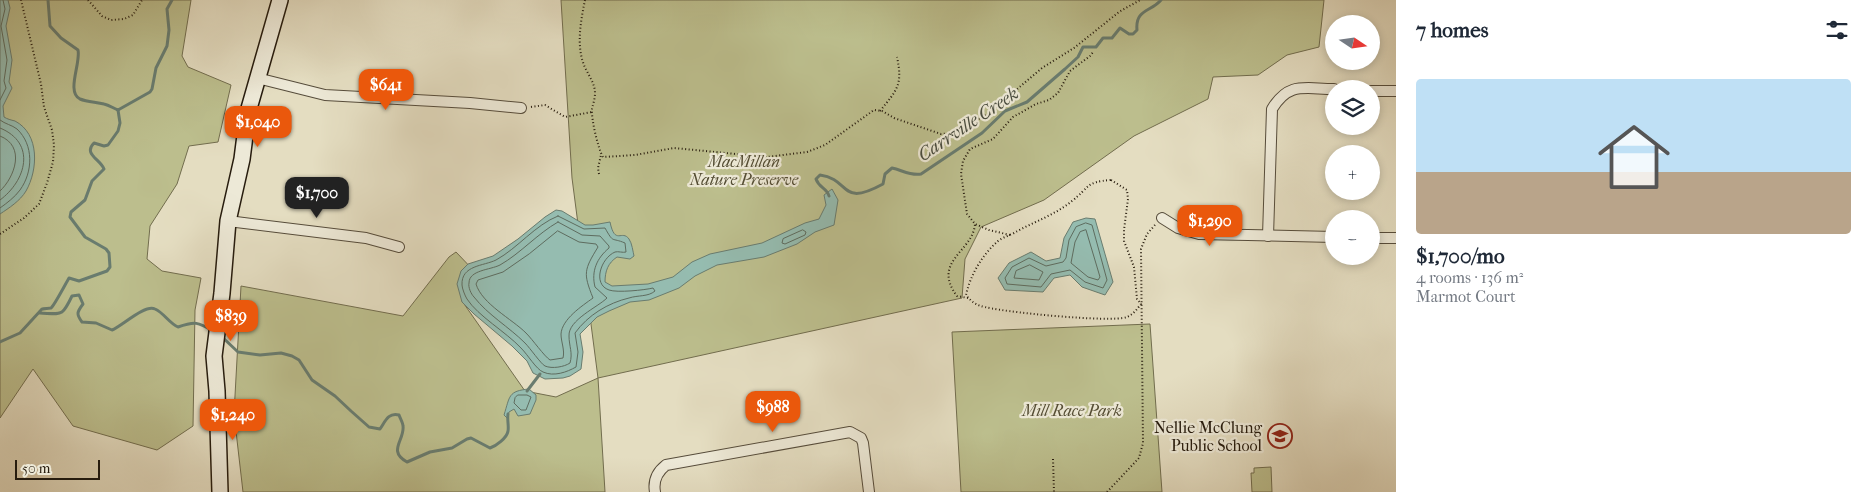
<!DOCTYPE html>
<html lang="en">
<head>
<meta charset="utf-8">
<style>
	:root { --surface:#fff; --page:#f2f2f3; --text:#1f2937; --muted:#747a83; --line:#e0e1e3; --accent:#ea580c }
	body { margin:0; font-family:"IM FELL French Canon",serif; background:var(--page); color:var(--text); height:100vh; display:flex; flex-direction:column; font-size:19px; white-space:nowrap }
	* { box-sizing:border-box; margin:0 }
	p { font-size:16px; color:var(--muted) }
	.icon { flex:none; width:28px; height:28px; fill:none; stroke:currentColor; stroke-width:2; stroke-linecap:round; stroke-linejoin:round }
	.map { position:relative; flex:1; overflow:hidden }
	.drawer { display:flex; flex-direction:column; background:var(--surface); width:475px }
	.drawer>* { flex:none }
	.needle { width:32px; rotate:103deg }
	.fabs { position:absolute; left:1325px; top:15px; display:grid; gap:10px }
	.fabs a { display:grid; place-items:center; width:55px; height:55px; border-radius:50%; background:var(--surface); box-shadow:0 2px 8px #0003; font-size:25px }
	.scale { position:absolute; left:15px; bottom:12px; width:85px; box-sizing:border-box; padding-left:5px; border:2px solid #271c0e; border-top:0; font-size:14px; line-height:18px; white-space:nowrap; color:#271c0e; -webkit-text-stroke:4px #ede9d7; paint-order:stroke }
	.price { position:absolute; translate:-50% -42px; padding:0 11px; border-radius:10px; background:var(--accent); color:#fff; font-size:16px; line-height:32px; filter:drop-shadow(0 1px 2px #0008) }
	.price::after { content:''; position:absolute; left:50%; top:30px; width:15px; height:11px; margin-left:-8px; background:inherit; clip-path:polygon(0 0,100% 0,50% 100%) }
	.price.current { background:#222; color:#fff }
	ul { padding:0; list-style:none }
	li { display:grid; align-content:center; gap:10px; height:265px; padding:0 20px }
	li+li { border-top:1px solid var(--line) }
	li span { display:grid; place-items:center; height:155px; border-radius:5px; color:#555 }
	li>.icon { margin-inline-start:auto }
	span .icon { width:90px; height:90px; fill:#fffc; stroke-width:1 }
	li b { font-size:21px }
	h2 { display:flex; justify-content:space-between; align-items:center; height:60px; padding:0 20px; font-size:21px }
	main { display:flex; flex:1; min-height:0 }
	.map>svg:first-child { display:block }
	.green { fill:#bcbe8d; stroke:#726d4e }
	.water { fill:#95bcb0; stroke:#697c6f }
	.lines { fill:none; stroke-linecap:round; stroke-linejoin:round }
	.shore { stroke:#5e6c5f; stroke-width:1 }
	.stream { stroke:#697c6f; stroke-width:3 }
	.street-casing { stroke:#564c3b; stroke-width:12 }
	.secondary-casing { stroke:#271c0e; stroke-width:18 }
	.path { stroke:#271c0e; stroke-width:2; stroke-dasharray:1 2.5; stroke-linecap:butt }
	.street { stroke:#ede9d7; stroke-width:10 }
	.secondary { stroke:#ede9d7; stroke-width:15 }
	.labels { text-anchor:middle; stroke-width:4.5; stroke-linejoin:round; paint-order:stroke }
	.park-label { font-size:16px; font-style:italic; fill:#544d34; stroke:#ede9d7 }
	.poi-label { font-size:16px; fill:#271c0e; stroke:#ede9d7; text-anchor:end }
	.water-label { font-size:18px; font-style:italic; fill:#484c3f; stroke:#ede9d7 }
</style>
</head>
<body>
<main>
<div class="map">
<svg width="1396" height="492" viewBox="0 0 1396 492">
	<rect width="100%" height="100%" fill="#e4ddc1"/>
	<filter id="stains"><feTurbulence type="fractalNoise" baseFrequency=".004" numOctaves="4"/><feColorMatrix values="0 0 0 0 .2 0 0 0 0 .09 0 0 0 0 .02 0 0 0 .5 -.17"/></filter>
	<radialGradient id="worn" r=".72"><stop offset=".6" stop-color="#630" stop-opacity="0"/><stop offset="1" stop-color="#630" stop-opacity=".3"/></radialGradient>
	<g class="green">
		<polygon points="0,0 191,0 182,56 188,67 231,85 218,142 189,146 177,184 150,226 147,259 162,271 201,278 195,310 193,426 157,450 73,426 33,369 0,418"/>
		<polygon points="561,0 1324,0 1319,47 1287,55 1258,75 1213,77 1208,99 1134,136 1044,200 981,227 965,259 962,298 598,378 605,492 243,492 234,414 241,286 403,316 449,257 456,252 477,274 462,301 525,391 556,397 598,378 572,178"/>
		<polygon points="1150,324 1162,492 961,492 952,332"/>
		<polygon points="1271,467 1272,492 1252,492 1251,473 1254,473 1254,468"/>
	</g>
	<g class="water">
		<path d="M0,0H8L10,8L6,26L12,60L9,82L12,88L3,106L4,117C7,119 11,120 15,121C40,134 38,170 26,191C20,201 9,208 0,214Z"/>
		<path d="M832,189L838,200L834,225L815,232L797,244L764,257L717,265L695,276L679,288L649,300L630,302L609,311L597,317L580,334L583,352L581,369L570,376L563,378L545,379L533,373L527,361L512,346L474,314L462,302L457,284L461,271L468,264L493,256L518,239L545,217L556,210L562,211L585,225H593L610,222C615,246 622,229 629,239C632,243 633,252 634,256L630,259L617,257C608,263 605,271 605,282L612,286L648,284L673,277L692,262L710,254L762,243L805,223L819,219L826,205L824,195Z"/>
		<polygon points="1086,218 1095,219 1113,282 1105,295 1082,287 1070,275 1054,278 1043,292 1005,290 998,278 1009,263 1031,252 1046,261 1060,258 1064,238 1073,222"/>
		<path d="M529,389L536,395V400L530,414L518,416L514,409L509,412L507,418L504,415C510,396 508,391 529,389Z"/>
	</g>
	<g class="lines">
		<g class="shore">
			<polyline points="0,100 6,88 4,81 7,60 1,26 5,9 3,0"/>
			<path d="M0,120C5,124 12,125 17,129C34,145 33,172 20,190C15,197 7,203 0,208"/>
			<path d="M0,128C37,143 26,181 0,200"/>
			<path d="M0,136C26,146 15,177 0,191"/>
			<path d="M558,216L584,229L605,228C614,244 611,237 625,243L626,252C623,253 618,251 615,252C601,258 592,284 609,290C617,293 645,290 653,288L655,291C648,297 638,295 629,298C608,303 588,315 575,333L578,352L576,367C567,372 554,377 543,372C536,369 528,355 521,348C506,332 478,316 467,299C465,296 462,288 462,285C461,265 484,266 496,260C518,248 535,225 558,216Z"/>
			<path d="M558,222L582,235L600,236L609,246V248C597,258 591,271 595,287L607,298C598,307 568,320 569,336C569,346 573,353 570,363C564,367 552,369 545,366C541,364 530,348 525,343C509,327 488,315 474,297C471,294 468,287 469,283C469,270 490,270 500,265C521,253 537,234 558,222Z"/>
			<polygon points="1086,223 1092,225 1107,280 1103,288 1085,282 1070,270 1051,274 1041,287 1007,284 1005,278 1012,267 1029,258 1046,266 1063,262 1066,258 1069,240 1076,227"/>
			<polygon points="803,230 806,232 805,235 785,244 782,243 783,239"/>
			<polygon points="1086,230 1100,277 1098,280 1088,277 1071,263 1075,242 1080,232"/>
			<path d="M558,231L579,242L596,244L598,247C584,270 583,273 593,298C582,306 562,319 561,334C561,342 565,350 563,358L550,360C544,356 533,340 526,333C512,319 482,304 476,284L478,280L503,272L529,254Z"/>
			<polygon points="1030,265 1043,272 1039,280 1014,278 1016,271"/>
			<polygon points="518,395 527,395 531,397 526,410 521,410 514,403 515,398"/>
		</g>
		<g class="stream">
			<path d="M48,0L50,26L61,38L78,50C81,63 66,92 80,99C87,102 96,102 104,104C109,105 113,108 118,110"/>
			<polyline points="118,110 150,92 152,89 156,68 167,46 169,30 167,9 172,0"/>
			<path d="M829,196C827,188 819,188 816,179L820,175C851,179 839,208 883,184L885,174L892,168C902,170 910,176 921,174L982,133L1005,111L1027,102L1065,69L1078,57L1083,47H1096L1103,38H1112L1120,28L1129,34H1133L1137,30C1135,9 1151,12 1161,0"/>
			<path d="M40,313C62,314 62,317 72,296L79,295L83,304C77,312 76,314 82,322L96,323L112,330C122,326 145,304 155,309C164,313 169,323 178,327C195,321 198,322 213,331"/>
			<path d="M221,336L238,352L260,355L281,353L292,356L299,360L312,380L335,396L351,411L369,427L380,429C385,422 388,412 399,415C400,418 403,423 403,426C405,440 387,451 407,462L430,452L452,448L467,439L471,438L490,448C496,446 507,438 508,431C509,426 507,420 508,414"/>
			<path d="M0,342L20,333L42,309C43,309 50,308 51,308C54,306 66,283 69,278L79,281L107,271L110,267L109,253L106,249L85,237L70,217L71,212L85,200L92,181L104,169C100,159 83,154 94,143L104,146L108,145L118,131L120,123L118,110"/>
			<polyline points="527,391 540,374"/>
		</g>
		<defs>
			<g id="street">
				<polyline points="257,78 325,95 470,103 521,108"/>
				<polyline points="1371,91 1396,91"/>
				<polyline points="1162,218 1178,228 1199,234 1334,237"/>
				<polyline points="228,221 366,238 399,247"/>
				<path d="M1268,236L1272,109C1289,81 1305,89 1334,89"/>
				<polyline points="1371,238 1396,238"/>
				<path d="M655,492C653,481 657,472 666,465L850,432L861,438L863,443L869,492"/>
			</g>
			<polyline id="secondary" points="220,492 217,391 214,356 222,293 228,221 242,159 248,112 280,0"/>
		</defs>
		<use href="#street" class="street-casing"/>
		<use href="#secondary" class="secondary-casing"/>
		<g class="path">
			<polyline points="88,0 102,16 111,20 124,19 133,15 142,0"/>
			<path d="M585,0C581,20 576,45 584,65C588,75 595,83 595,93C595,99 593,104 592,109C591,118 598,149 603,157L635,155L674,148L767,157L807,152L825,145L874,110L882,111L894,118L941,134L954,133L989,113L1042,68L1074,48L1119,12L1140,0"/>
			<polyline points="531,107 545,105 565,117 592,112"/>
			<path d="M880,111C897,90 903,85 897,57"/>
			<polyline points="599,174 598,168 601,155"/>
			<path d="M1111,180L1127,190L1128,199L1124,230V241L1134,267L1137,299L1141,304C1137,309 1134,314 1127,317C1112,323 999,312 981,306C974,304 970,300 966,295C970,276 982,255 997,242C1001,238 1008,236 1014,233C1033,222 1055,215 1072,201C1090,187 1085,182 1111,180Z"/>
			<polyline points="0,234 24,218 39,204 47,183 53,162 54,145 52,130 44,107 41,84 21,0"/>
			<polyline points="1010,235 989,230 975,224 967,214 961,174 963,161 970,149 993,139 1013,117 1036,104 1049,100 1058,93 1070,71 1090,56 1093,52"/>
			<path d="M968,298L957,296C931,261 973,252 975,224"/>
			<polyline points="1053,459 1054,492"/>
			<polyline points="1107,492 1139,458 1143,443 1141,249 1147,234 1155,225"/>
		</g>
		<use href="#street" class="street"/>
		<use href="#secondary" class="secondary"/>
	</g>
	<defs>
		<symbol id="school-ring" viewBox="-11 -11 22 22"><circle r="9.5" fill="#ede9d7" stroke="#8f2418" stroke-width="1.5"/><path d="M0-5L7-2L0 1L-7-2ZM-4 1L0 2.5L4 1V4Q0 6-4 4Z" fill="#8f2418"/></symbol>
	</defs>
	<g fill-rule="evenodd">
		<use href="#school-ring" x="1266" y="422" width="28" height="28"/>
	</g>
	<g class="labels">
		<g class="park-label">
			<text x="744" y="167">MacMillan<tspan x="744" dy="18">Nature Preserve</tspan></text>
			<text x="1072" y="416">Mill Race Park</text>
		</g>
		<g class="poi-label">
			<text x="1262" y="433">Nellie McClung<tspan x="1262" dy="18">Public School</tspan></text>
		</g>
		<g class="water-label">
			<text transform="translate(968 124) rotate(-34)" y="6">Carrville Creek</text>
		</g>
	</g>
	<rect width="100%" height="100%" filter="url(#stains)"/>
	<rect width="100%" height="100%" fill="url(#worn)"/>
</svg>
<div class="fabs">
<a><svg class="needle" viewBox="-14 -14 28 28"><path d="M0-13l5 13h-10z" fill="#e53935"/><path d="M0 13l5-13h-10z" fill="#747a83"/></svg></a>
<a><svg class="icon" aria-label="layers" viewBox="0 0 24 24"><path d="M12 4l9 5-9 5-9-5zM3 14l9 5 9-5"/></svg></a>
<a>+</a>
<a>−</a>
</div>
<div class="scale">50 m</div>
<b class="price" style="left:386px;top:111px">$641</b>
<b class="price" style="left:258px;top:148px">$1,040</b>
<b class="price current" style="left:317px;top:219px">$1,700</b>
<b class="price" style="left:1210px;top:247px">$1,290</b>
<b class="price" style="left:231px;top:342px">$839</b>
<b class="price" style="left:773px;top:433px">$988</b>
<b class="price" style="left:233px;top:441px">$1,240</b>
</div>
<section class="drawer">
<h2>7 homes<svg class="icon" aria-label="filters" viewBox="0 0 24 24"><path d="M4 7h16M4 17h16"/><circle cx="9" cy="7" r="2"/><circle cx="15" cy="17" r="2"/></svg></h2>
<ul>
<li><span style="background:linear-gradient(#bfe0f5 60%,#b9a48a 0)"><svg class="icon" aria-label="home" viewBox="0 0 24 24"><path d="M3 11l9-7 9 7M6 9v11h12V9"/></svg></span><div><b>$1,700/mo</b><p>4 rooms · 136 m²</p><p>Marmot Court</p></div></li>
</ul>
</section>
</main>
</body>
</html>
